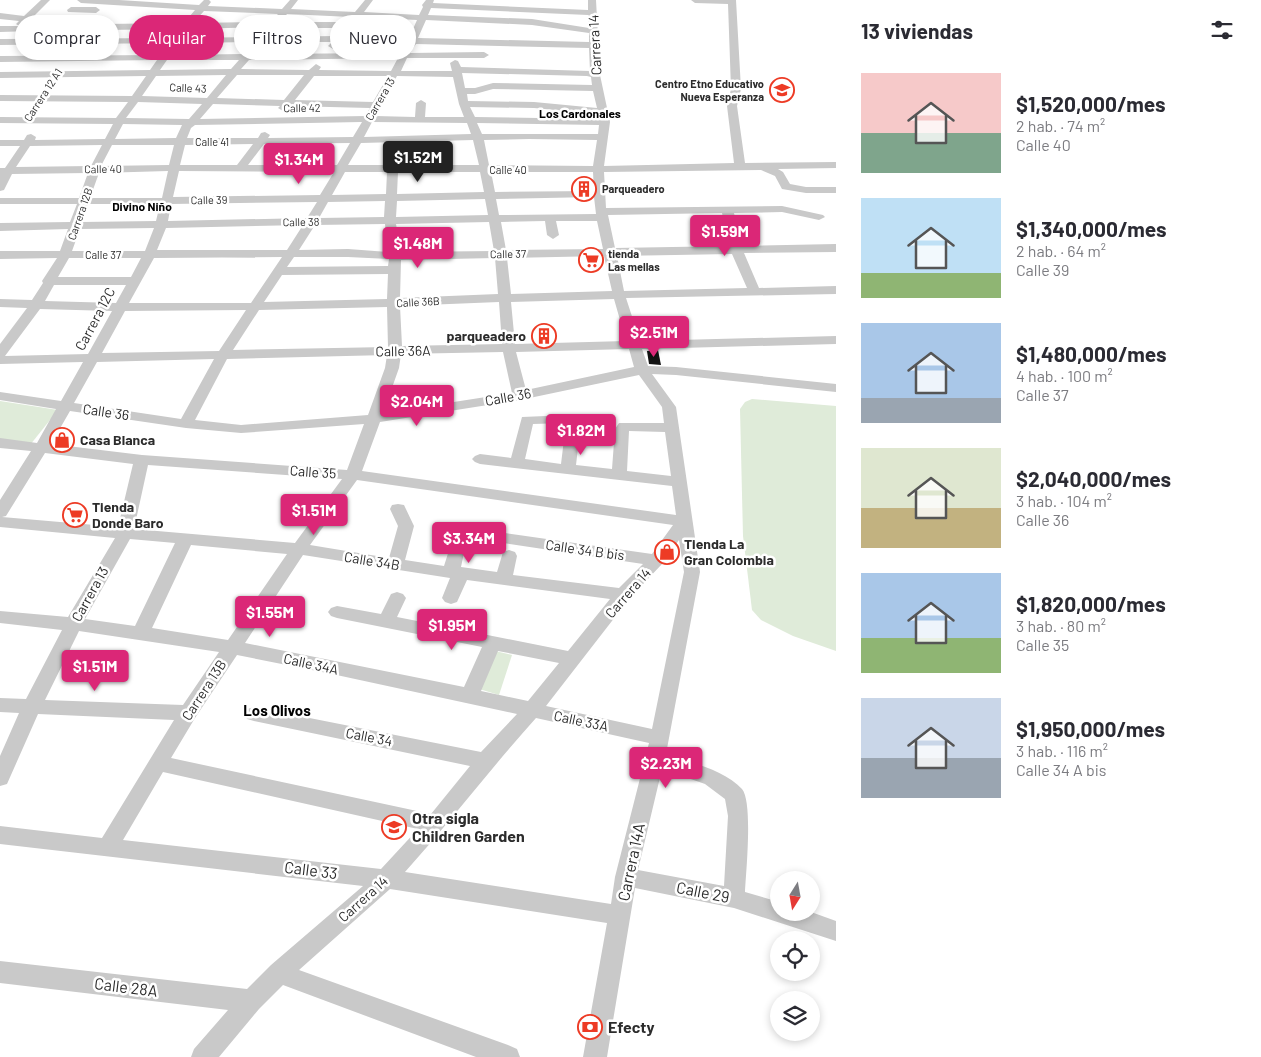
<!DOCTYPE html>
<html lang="es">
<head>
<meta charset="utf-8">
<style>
	:root { --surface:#fff; --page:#f7f7f7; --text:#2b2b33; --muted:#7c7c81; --accent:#db2777 }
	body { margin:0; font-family:Barlow,sans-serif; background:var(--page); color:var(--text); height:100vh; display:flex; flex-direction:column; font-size:19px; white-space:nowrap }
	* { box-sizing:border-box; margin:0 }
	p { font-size:16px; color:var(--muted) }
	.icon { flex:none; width:28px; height:28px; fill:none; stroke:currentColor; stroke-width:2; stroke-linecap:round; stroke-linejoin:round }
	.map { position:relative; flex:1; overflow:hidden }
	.drawer { display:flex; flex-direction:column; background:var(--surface); width:425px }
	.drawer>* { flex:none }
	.banner { position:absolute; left:15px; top:15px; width:475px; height:45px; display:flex; gap:10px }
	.needle { width:32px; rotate:191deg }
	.controls { position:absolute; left:770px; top:871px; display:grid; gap:10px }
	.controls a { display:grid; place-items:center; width:50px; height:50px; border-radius:50%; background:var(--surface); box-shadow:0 2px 8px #0003; font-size:25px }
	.price { position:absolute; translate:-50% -42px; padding:0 11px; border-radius:5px; background:var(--accent); color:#fff; font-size:16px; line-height:32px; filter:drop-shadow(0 1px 2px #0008) }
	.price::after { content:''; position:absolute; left:50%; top:30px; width:15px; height:11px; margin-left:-8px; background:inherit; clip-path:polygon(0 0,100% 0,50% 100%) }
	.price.on { background:#222; color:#fff }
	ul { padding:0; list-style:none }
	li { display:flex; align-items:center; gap:15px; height:125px; padding:0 25px }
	li span { display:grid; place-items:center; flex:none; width:140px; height:100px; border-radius:0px; color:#555 }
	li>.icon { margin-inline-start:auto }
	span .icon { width:60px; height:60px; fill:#fffc; stroke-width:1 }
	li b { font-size:21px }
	h2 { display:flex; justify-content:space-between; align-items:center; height:60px; padding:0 25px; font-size:21px }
	.tag { padding:0 18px; border-radius:22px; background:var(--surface); box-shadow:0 2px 8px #0003; font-size:18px; line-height:45px }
	.tag.on { background:var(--accent); color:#fff }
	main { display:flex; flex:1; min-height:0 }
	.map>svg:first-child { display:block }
	.green { fill:#dfebd9 }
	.building { fill:#131313 }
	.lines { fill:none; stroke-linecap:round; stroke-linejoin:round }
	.minor { fill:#c9c9c9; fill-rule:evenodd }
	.labels { text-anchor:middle; stroke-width:5; stroke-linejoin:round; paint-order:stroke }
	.far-poi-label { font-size:11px; font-weight:bold; fill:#2c2c2c; stroke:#fff; text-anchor:start }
	.far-street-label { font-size:11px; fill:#2c2c2c; stroke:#fff }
	.far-neighbourhood-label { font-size:12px; font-weight:bold; fill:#000; stroke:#fff }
	.street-label { font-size:14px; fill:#2c2c2c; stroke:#fff }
	.poi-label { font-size:14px; font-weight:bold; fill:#2c2c2c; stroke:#fff; text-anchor:start }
	.neighbourhood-label { font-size:15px; font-weight:bold; fill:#000; stroke:#fff }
	.near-poi-label { font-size:16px; font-weight:bold; fill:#2c2c2c; stroke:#fff; text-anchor:start }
	.near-street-label { font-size:16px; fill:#2c2c2c; stroke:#fff }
</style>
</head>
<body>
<main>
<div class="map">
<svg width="836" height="1057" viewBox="0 0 836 1057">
	<rect width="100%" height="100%" fill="#fff"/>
	<g class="green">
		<polygon points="752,399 836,406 836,651 793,636 761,620 752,610 743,536 740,409 745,402"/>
		<polygon points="0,401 58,410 30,445 0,441"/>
		<polygon points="491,650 512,655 499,695 476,688"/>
	</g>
	<g class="building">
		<polygon points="538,328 548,328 550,341 540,341"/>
		<polygon points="658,350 661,365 649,364 647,351"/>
		<polygon points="59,434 74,436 69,444 54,442"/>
	</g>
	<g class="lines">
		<g class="minor">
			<path d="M41,0H50L33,17L104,24L184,23L195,10L81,3L77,0H119L199,5L204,0H209L211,2L208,6L282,9L290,0H298L291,9L355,12L365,0H373L364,12L419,15L423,7L422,5L426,0H434L433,3L588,10V0H596L600,75L610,122L604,166L734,163L727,106L731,89L728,4L695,3L691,0H736L741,89L737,106L745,163L836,162V168L778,169L783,172L790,184L806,187H836V193H806L782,189L775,176L761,170L604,172L606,208L782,206L823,215L825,217L819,220L782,212L734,213L742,246L836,244V252L744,253L759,288L836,286V294L626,298L640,341L836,336V344L642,349L648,366L676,367L836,384V392L676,375L652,374L676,407L700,572L666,754C689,762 725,770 742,789C753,802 746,872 745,892L779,902V912H811L836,921V941L734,908L635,888L607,1057H583L607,923L390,889L299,970L508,1045L517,1049L520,1057H476L283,985L259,1009L219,1057H191L194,1049L228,1010L0,983V961L247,989L271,965L363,886L0,844V826L102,838L174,720L38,714L7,784L0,786V756L19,713L0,712V698L26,699L62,630L0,623V611L68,617L115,538L0,527V500L31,451L0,448V438L37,443L56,409L0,400V392L61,401L83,362L0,364V344L27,308L0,307V299L32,300L43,283L42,281L57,258L0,259V251H60L68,229L0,231V223L70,222L77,204H0V198H79L88,173L12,174L4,190L0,191V168H5L20,146H0V140H24L27,135L31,134L36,137L35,140L105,139L113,124L0,123V117L116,118L128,102L0,101V95L132,96L146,76L0,78V72L150,70L157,60L0,62V56L161,55L169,43L0,45V39L173,38L180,29L104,30L28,22L21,26L33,27V31L0,32V26H19L16,24L19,21L0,19V13L24,16ZM431,8L588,15L589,28L532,19L428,15ZM204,11L278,14L268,24L264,22L193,23ZM287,14L351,17L347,22H280ZM360,17L417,20L409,38L345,36L352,28L360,27V23L356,22ZM426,20L532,25L589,33V42L418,38ZM267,27L258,37L182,38L189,29ZM276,28H343L336,36L268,37ZM254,42L244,54L170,55L179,43ZM263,42H332L328,46L333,49L336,48L341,42L407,43L401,53L254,54ZM416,44L589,48L590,71L461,67L458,61L455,60L450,63L452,71H401L407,58H484L489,55L484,52L410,53ZM398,58L391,71L319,70L321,67L316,64L309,70L241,69L249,60ZM167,60H239L231,69L160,70ZM462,73L587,76L591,77L592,85L493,83L475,88H465ZM226,75L207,98L142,96L156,76ZM237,75H304L284,100L217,98ZM314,76H388L373,102L295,100ZM397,76L453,77L459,104L464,117H425L426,103L421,100L416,103L415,117L375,116ZM493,89L593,91L597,108L534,102L468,101L467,94H475ZM138,102L202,104L189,119L126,118ZM213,104L280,106L278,108L283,111L290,106L370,108L365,116L200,119ZM470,107L534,108L598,114L599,119L475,117ZM362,122L353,137L268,138L270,135L265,132L261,133L258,138H187L191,128L195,125ZM372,122L467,123L471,134L364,137ZM477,123L599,125L598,134H482ZM123,124L182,125L176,138L115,139ZM529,139L597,140L593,166L489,165L484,140ZM473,140L479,165H348L361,143ZM350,143L337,165H248L264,144ZM253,144L237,165H180L185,145ZM102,145L91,166L16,167L30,146ZM112,145H174L169,165L101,166ZM168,171L162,198H90L99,173ZM179,171L334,172L320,195L173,197ZM345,172H387L386,194L332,195ZM398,172H480L484,192L397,194ZM491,172H593L594,191L495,192ZM594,197L596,214L499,215L496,199ZM485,199L488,215L396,217L397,201ZM385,201L384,217L319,218L328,202ZM317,202L307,218L168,221L171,204ZM88,204H160L156,221L82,222ZM722,213L730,246L615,248L608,215ZM545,221L547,235L553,239L559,235L556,221H597L603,249L506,250L501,222ZM489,222L494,251L401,252L396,224ZM385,224L388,252L348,249L299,250L315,225ZM303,225L287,250H157L166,228ZM154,228L145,251H72L80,229ZM732,254L747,288L624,291L617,256ZM604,256L612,291L511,294L507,258ZM282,257L251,303H129L154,258ZM294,257H348L389,259L388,266L287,267ZM69,258H141L131,277H58ZM495,258L498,294L400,298L401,260ZM388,274L387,299L264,302L282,275ZM54,285H126L116,303L45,301ZM614,299L626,341L515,344L511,302ZM499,302L502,344L402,346L400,306ZM387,307L388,347L233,350L259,310ZM40,309L112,311L88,354L5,356ZM246,310L219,351L102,353L125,311ZM629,349L634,367L526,390L516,352ZM503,352L512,393L383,413L399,368L401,354ZM387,355L385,368L368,415L241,425L195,420L227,359ZM214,359L181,419L74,403L97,362ZM639,375L662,407L664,423H619L615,429L612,469L576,465L581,422L575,416L570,415L522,417L511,458L480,454L475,456L472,459L475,462L480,464L672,486L676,515L362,471L380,422L520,400ZM70,411L186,428L241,433L364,424L347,470L142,455L51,444ZM566,423L561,464L525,459L533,424ZM629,431L665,432L671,476L627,471ZM45,453L133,464L118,527L2,517L6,516ZM148,465L342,479L295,543L134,529ZM357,480L673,525L652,554L456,526L450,527L448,531L450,535L456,536L643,564L619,588L513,575L517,556L515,552L509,550L503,552L497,572L461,567L465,548L463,544L457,542L451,544L444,566L405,560L414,526L404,505L398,504L392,505L390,509L398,526L389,558L310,545ZM130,539L175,543L135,626L85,619ZM679,540L684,572L652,729L546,706L629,599L662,564ZM191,545L287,554L228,640L152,628ZM303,555L450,578L442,598L445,602L451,604L457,602L467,580L610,599L568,651L397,617L406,598L403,594L397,592L391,594L381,614L337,606L331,608L328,612L331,616L337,618L482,647L464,687L245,643ZM79,631L219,652L183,705L45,700ZM498,651L559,663L528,701L481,691ZM237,655L332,674L517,714L481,752L254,707L247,709L244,714L247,719L254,721L470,766L431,814L171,758L195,718ZM536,718L649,743L615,877L611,904L405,872C450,822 491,768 536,718ZM662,769L705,784L725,799L728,816L724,886L638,870ZM163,772L418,829L381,869L123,840Z"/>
			<polygon points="71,7 96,7 100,10 96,13 68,12 67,10"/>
		</g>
	</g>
	<defs>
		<symbol id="school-ring" viewBox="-11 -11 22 22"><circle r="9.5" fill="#fff" stroke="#ed3b25" stroke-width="1.5"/><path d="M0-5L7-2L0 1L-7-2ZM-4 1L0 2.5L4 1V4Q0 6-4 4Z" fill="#ed3b25"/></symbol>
		<symbol id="building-ring" viewBox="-11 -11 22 22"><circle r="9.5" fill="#fff" stroke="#ed3b25" stroke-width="1.5"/><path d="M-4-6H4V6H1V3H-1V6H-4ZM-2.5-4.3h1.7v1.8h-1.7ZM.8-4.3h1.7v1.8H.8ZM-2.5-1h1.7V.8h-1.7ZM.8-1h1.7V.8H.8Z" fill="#ed3b25"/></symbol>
		<symbol id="supermarket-ring" viewBox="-11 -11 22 22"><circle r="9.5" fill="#fff" stroke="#ed3b25" stroke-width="1.5"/><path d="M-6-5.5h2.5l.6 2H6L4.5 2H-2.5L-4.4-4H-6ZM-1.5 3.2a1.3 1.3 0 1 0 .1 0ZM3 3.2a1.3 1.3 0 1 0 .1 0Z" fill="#ed3b25"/></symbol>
		<symbol id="shop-ring" viewBox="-11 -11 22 22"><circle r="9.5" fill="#fff" stroke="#ed3b25" stroke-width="1.5"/><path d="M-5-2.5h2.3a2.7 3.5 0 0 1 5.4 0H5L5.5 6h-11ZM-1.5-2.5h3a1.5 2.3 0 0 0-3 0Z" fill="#ed3b25"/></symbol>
		<symbol id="bank-ring" viewBox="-11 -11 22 22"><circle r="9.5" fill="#fff" stroke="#ed3b25" stroke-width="1.5"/><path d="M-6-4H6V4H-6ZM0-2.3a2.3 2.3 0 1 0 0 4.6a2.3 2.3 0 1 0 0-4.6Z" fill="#ed3b25"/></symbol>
	</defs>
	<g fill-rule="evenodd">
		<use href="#school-ring" x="768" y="76" width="28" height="28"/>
		<use href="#building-ring" x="570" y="175" width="28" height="28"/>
		<use href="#supermarket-ring" x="577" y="246" width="28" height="28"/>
		<use href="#building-ring" x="530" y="322" width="28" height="28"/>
		<use href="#shop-ring" x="48" y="426" width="28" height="28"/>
		<use href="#supermarket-ring" x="61" y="501" width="28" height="28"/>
		<use href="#shop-ring" x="653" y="538" width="28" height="28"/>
		<use href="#school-ring" x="380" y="813" width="28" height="28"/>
		<use href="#bank-ring" x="576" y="1013" width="28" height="28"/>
	</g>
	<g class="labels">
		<g class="far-poi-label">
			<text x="764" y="88" text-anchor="end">Centro Etno Educativo<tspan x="764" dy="13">Nueva Esperanza</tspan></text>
			<text x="602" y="193">Parqueadero</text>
			<text x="608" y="258">tienda<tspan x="608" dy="13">Las mellas</tspan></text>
		</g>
		<g class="far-street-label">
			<text transform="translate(188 88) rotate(2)" y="4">Calle 43</text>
			<text transform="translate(43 95) rotate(-57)" y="4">Carrera 12 A1</text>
			<text transform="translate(380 99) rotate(-60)" y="4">Carrera 13</text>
			<text transform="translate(302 108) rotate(-1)" y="4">Calle 42</text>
			<text x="212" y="146">Calle 41</text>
			<text transform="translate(103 169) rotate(-1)" y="4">Calle 40</text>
			<text x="508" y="174">Calle 40</text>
			<text transform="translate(209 200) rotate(-1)" y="4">Calle 39</text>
			<text transform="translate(80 214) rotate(-71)" y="4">Carrera 12B</text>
			<text transform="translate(301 222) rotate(-1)" y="4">Calle 38</text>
			<text transform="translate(508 254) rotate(-1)" y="4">Calle 37</text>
			<text x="103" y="259">Calle 37</text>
			<text transform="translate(418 302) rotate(-3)" y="4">Calle 36B</text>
		</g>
		<g class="far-neighbourhood-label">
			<text x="580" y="118">Los Cardonales</text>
			<text x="142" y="211">Divino Niño</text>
		</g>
		<g class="street-label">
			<text transform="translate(595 45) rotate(-93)" y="5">Carrera 14</text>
			<text transform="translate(95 319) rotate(-62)" y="5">Carrera 12C</text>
			<text transform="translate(403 351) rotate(-1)" y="5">Calle 36A</text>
			<text transform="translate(508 397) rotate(-10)" y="5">Calle 36</text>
			<text transform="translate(106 412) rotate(8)" y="5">Calle 36</text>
			<text transform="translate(313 472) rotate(4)" y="5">Calle 35</text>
			<text transform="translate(585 550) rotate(8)" y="5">Calle 34 B bis</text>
			<text transform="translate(372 561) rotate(9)" y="5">Calle 34B</text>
			<text transform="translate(628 593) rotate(-49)" y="5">Carrera 14</text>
			<text transform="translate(90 594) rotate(-61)" y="5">Carrera 13</text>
			<text transform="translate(311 664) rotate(12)" y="5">Calle 34A</text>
			<text transform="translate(204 690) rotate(-57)" y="5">Carrera 13B</text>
			<text transform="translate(581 721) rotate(12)" y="5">Calle 33A</text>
			<text transform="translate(369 737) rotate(11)" y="5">Calle 34</text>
			<text transform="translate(363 899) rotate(-42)" y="5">Carrera 14</text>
		</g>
		<g class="poi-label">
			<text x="526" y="341" text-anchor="end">parqueadero</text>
			<text x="80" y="445">Casa Blanca</text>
			<text x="92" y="512">Tienda<tspan x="92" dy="16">Donde Baro</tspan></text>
			<text x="684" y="549">Tienda La<tspan x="684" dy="16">Gran Colombia</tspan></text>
		</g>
		<g class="neighbourhood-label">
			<text x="277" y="716">Los Olivos</text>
		</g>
		<g class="near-poi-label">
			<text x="412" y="824">Otra sigla<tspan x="412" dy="18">Children Garden</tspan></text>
			<text x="608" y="1033">Efecty</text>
		</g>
		<g class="near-street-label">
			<text transform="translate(631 862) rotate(-78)" y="6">Carrera 14A</text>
			<text transform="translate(311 870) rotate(7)" y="6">Calle 33</text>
			<text transform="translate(703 892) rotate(11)" y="6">Calle 29</text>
			<text transform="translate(126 987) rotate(7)" y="6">Calle 28A</text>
		</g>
	</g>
</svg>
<div class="controls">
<a><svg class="needle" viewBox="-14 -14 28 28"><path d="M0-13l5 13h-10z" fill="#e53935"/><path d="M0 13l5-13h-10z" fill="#7c7c81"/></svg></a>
<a><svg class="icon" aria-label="locate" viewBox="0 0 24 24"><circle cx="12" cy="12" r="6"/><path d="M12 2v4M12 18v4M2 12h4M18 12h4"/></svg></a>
<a><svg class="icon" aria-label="layers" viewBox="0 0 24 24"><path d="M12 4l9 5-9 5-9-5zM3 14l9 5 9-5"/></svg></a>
</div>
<b class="price on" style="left:418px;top:183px">$1.52M</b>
<b class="price" style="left:299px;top:185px">$1.34M</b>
<b class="price" style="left:725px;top:257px">$1.59M</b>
<b class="price" style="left:418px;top:269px">$1.48M</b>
<b class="price" style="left:654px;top:358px">$2.51M</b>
<b class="price" style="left:417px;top:427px">$2.04M</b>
<b class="price" style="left:581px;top:456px">$1.82M</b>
<b class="price" style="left:314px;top:536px">$1.51M</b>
<b class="price" style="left:469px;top:564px">$3.34M</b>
<b class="price" style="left:270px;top:638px">$1.55M</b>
<b class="price" style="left:452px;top:651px">$1.95M</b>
<b class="price" style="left:95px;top:692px">$1.51M</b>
<b class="price" style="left:666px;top:789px">$2.23M</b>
<div class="banner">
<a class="tag">Comprar</a>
<a class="tag on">Alquilar</a>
<a class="tag">Filtros</a>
<a class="tag">Nuevo</a>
</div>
</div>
<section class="drawer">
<h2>13 viviendas<svg class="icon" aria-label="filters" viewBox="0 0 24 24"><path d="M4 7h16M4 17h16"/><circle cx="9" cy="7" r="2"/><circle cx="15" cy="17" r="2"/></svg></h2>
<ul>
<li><span style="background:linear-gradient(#f6c9c9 60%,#7fa58c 0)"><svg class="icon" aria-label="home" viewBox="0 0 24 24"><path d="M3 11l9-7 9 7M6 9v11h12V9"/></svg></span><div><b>$1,520,000/mes</b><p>2 hab. · 74 m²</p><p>Calle 40</p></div></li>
<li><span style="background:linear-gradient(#bfe0f5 75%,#8fb573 0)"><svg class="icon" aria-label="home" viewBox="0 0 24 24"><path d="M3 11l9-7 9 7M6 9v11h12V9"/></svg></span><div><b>$1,340,000/mes</b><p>2 hab. · 64 m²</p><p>Calle 39</p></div></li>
<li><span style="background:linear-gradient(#a9c7e8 75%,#9aa5b1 0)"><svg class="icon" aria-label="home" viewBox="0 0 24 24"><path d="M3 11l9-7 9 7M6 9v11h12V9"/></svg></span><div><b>$1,480,000/mes</b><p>4 hab. · 100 m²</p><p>Calle 37</p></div></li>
<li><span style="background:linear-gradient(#dfe7d0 60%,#c2b280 0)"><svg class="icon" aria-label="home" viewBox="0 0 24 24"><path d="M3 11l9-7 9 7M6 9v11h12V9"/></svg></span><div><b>$2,040,000/mes</b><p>3 hab. · 104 m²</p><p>Calle 36</p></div></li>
<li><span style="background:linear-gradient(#a9c7e8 65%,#8fb573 0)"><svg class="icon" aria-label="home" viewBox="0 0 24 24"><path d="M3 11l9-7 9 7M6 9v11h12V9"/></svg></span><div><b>$1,820,000/mes</b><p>3 hab. · 80 m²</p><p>Calle 35</p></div></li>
<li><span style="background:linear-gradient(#c9d6e8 60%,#9aa5b1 0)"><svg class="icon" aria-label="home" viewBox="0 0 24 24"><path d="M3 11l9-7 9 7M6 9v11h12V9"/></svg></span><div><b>$1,950,000/mes</b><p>3 hab. · 116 m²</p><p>Calle 34 A bis</p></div></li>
</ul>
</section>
</main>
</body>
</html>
